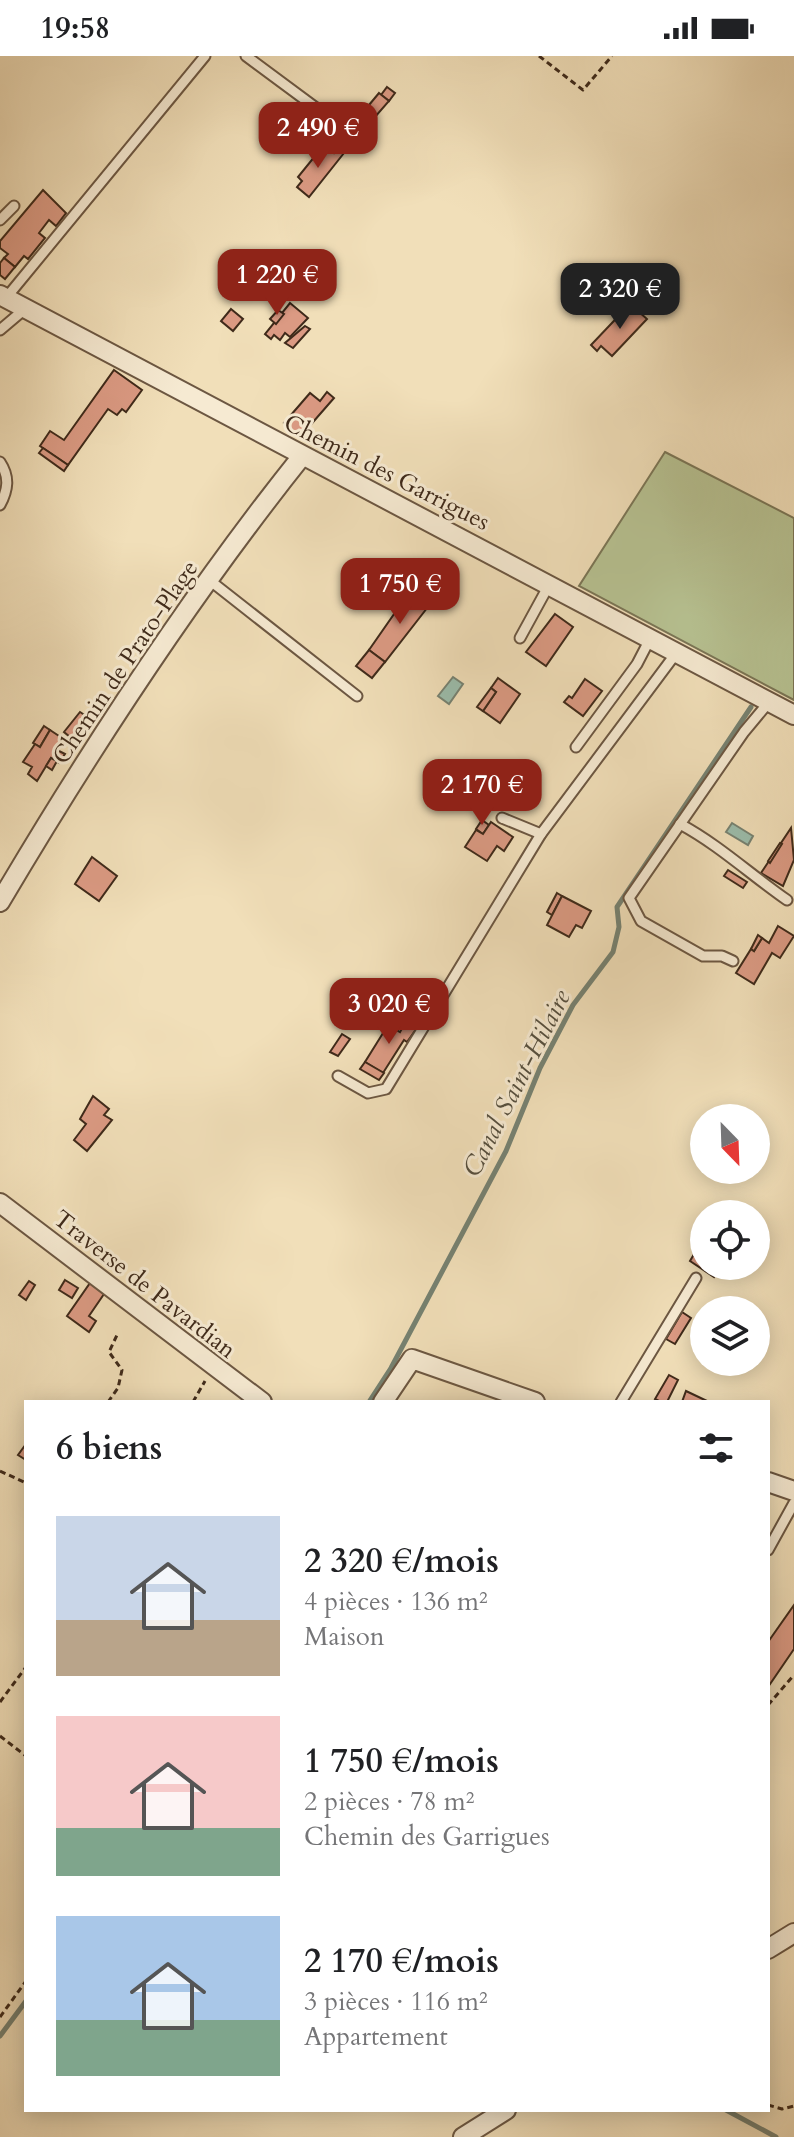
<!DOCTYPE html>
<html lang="fr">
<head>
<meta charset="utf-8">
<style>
	:root { --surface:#fff; --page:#f6f6f6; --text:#202124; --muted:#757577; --accent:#8f2418 }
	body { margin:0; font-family:Cardo,serif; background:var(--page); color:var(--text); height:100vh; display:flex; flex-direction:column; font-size:30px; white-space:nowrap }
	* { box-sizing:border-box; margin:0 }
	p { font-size:26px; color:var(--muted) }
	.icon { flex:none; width:44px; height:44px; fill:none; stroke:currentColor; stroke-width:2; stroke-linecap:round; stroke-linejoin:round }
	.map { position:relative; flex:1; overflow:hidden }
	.side { position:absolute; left:24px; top:1344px; width:746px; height:712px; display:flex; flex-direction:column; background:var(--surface); border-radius:0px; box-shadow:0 4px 20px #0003 }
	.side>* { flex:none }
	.needle { width:52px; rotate:157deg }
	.controls { position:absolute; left:690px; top:1048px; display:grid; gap:16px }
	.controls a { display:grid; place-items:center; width:80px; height:80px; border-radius:50%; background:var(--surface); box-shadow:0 4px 20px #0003; font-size:40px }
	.price { position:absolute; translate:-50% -68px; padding:0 18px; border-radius:16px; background:var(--accent); color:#fff; font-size:26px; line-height:52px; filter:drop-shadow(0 2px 4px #0008) }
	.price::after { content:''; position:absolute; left:50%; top:48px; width:24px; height:18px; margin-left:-12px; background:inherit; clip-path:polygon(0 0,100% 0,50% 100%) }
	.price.active { background:#222; color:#fff }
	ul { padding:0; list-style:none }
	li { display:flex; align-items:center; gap:24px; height:200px; padding:0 32px }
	li span { display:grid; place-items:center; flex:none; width:224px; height:160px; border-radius:0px; color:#555 }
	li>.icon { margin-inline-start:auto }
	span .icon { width:96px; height:96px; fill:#fffc; stroke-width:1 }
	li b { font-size:34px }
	h2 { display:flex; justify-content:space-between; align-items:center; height:96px; padding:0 32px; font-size:34px }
	.status { display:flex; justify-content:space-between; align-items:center; height:56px; padding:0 40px; background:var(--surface); direction:ltr }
	.status svg { height:22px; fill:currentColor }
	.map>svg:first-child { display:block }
	.green { fill:#b7c292; stroke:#7b7656; stroke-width:2 }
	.water { fill:#9bbdac; stroke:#768272; stroke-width:2 }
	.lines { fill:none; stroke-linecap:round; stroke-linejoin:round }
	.stream { stroke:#768272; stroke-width:5 }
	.building { fill:#db9a83; stroke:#3f2a1a; stroke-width:2 }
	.service-casing { stroke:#6c5742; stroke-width:13 }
	.minor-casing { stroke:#6c5742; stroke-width:22 }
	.path { stroke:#3f2a1a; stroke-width:3; stroke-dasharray:6 4; stroke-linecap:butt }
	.service { stroke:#f6ead2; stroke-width:9 }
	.minor { stroke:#f6ead2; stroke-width:18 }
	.labels { text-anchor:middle; stroke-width:6; stroke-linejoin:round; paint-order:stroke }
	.street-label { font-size:24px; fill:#3f2a1a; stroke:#f6ead2 }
	.water-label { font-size:26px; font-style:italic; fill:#564f3e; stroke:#f6ead2 }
</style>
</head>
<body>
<div class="status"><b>19:58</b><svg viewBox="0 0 49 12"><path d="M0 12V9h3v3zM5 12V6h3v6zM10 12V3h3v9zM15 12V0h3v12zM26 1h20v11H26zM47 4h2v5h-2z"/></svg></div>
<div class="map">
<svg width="794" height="2081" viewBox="0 0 794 2081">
	<rect width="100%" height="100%" fill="#f1dfb9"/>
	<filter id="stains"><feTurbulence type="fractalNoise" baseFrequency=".0025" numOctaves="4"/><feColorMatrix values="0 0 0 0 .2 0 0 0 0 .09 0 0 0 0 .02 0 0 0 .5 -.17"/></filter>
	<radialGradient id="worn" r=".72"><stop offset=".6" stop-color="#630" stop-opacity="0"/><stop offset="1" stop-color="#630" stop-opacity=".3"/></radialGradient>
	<polygon class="green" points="665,396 794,462 794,644 579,530"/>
	<g class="water">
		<polygon points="453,621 463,628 449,648 438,640"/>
		<polygon points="732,767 753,780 748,789 726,776"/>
	</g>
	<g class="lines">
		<g class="stream">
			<polyline points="369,1346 391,1312 506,1095 540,1012 573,949 613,896 619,871 617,851 751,651"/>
			<polyline points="0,1980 26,1945"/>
			<polyline points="726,2054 776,2081"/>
		</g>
	</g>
	<g class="building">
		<polygon points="387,31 395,37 389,45 381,39"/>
		<polygon points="379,37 389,45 368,69 359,61"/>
		<polygon points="359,61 368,69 361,78 352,70"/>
		<polygon points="354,72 361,78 357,83 350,77"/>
		<polygon points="328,91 334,97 338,92 344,97 309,141 297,131 302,125 298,121 319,95 322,97"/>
		<polygon points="43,134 66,157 56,170 49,164 39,177 45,182 28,203 24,200 15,211 4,202 8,198 0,192 0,185"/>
		<polygon points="4,202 15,211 5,223 0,219 0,207"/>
		<polygon points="290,247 308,262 290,281 285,277 280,284 274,279 271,283 265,278"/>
		<polygon points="630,248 647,263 612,300 601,290 597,295 591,289"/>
		<polygon points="231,253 243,263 233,275 221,265"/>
		<polygon points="278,254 284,258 276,268 270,263"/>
		<polygon points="305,270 310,273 293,292 285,287"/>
		<polygon points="114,314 142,334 126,356 122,353 117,359 108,353 68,409 40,390 50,375 64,384"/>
		<polygon points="327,336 334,342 300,381 284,367 310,337 320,345"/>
		<polygon points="43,392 68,409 64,415 39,397"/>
		<polygon points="418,536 431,547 385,606 369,594 408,538 413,542"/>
		<polygon points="555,558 573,571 546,610 526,596"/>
		<polygon points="369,594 385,606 372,622 356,610"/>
		<polygon points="498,622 520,638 500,667 483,655 496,636 491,632"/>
		<polygon points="585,623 602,635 583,660 564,646 569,640 572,642"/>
		<polygon points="491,632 496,636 483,655 477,651"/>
		<polygon points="80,656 92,664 75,685 64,676"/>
		<polygon points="44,670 50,674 40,691 33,687"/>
		<polygon points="50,674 62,682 55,693 65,698 59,707 51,702 37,725 28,718 32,711 23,706 35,688 40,691"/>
		<polygon points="51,702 57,705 52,714 46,710"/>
		<polygon points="482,764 489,769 483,778 476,773"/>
		<polygon points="491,766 513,781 504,795 497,790 487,805 465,791 476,774 483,778"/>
		<polygon points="791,772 794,804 783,830 761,817"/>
		<polygon points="780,787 782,788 770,807 768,805"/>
		<polygon points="92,801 117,820 99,845 75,828"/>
		<polygon points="728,814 747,826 743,832 724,820"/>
		<polygon points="557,837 562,840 552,859 547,856"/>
		<polygon points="562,840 591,855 582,872 576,869 569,881 547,869"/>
		<polygon points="778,870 794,880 780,902 772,897 754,928 736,917 751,893 754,895 762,882 769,887"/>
		<polygon points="758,879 762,882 754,895 751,893"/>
		<polygon points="364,944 374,950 360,972 350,966"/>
		<polygon points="406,965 417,972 407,986 404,984 383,1017 365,1006 388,969 400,976"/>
		<polygon points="342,978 350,983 338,1000 330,996"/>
		<polygon points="365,1006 384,1017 379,1024 360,1013"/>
		<polygon points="93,1040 109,1053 104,1059 112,1064 87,1095 74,1084 86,1068 80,1063"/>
		<polygon points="697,1193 704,1197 704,1210 721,1210 714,1221 690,1205"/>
		<polygon points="65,1224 78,1232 72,1242 59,1234"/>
		<polygon points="29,1225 35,1229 26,1244 19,1239"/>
		<polygon points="90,1227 104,1238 89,1260 96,1265 89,1276 67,1260"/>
		<polygon points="682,1256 691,1262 675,1288 666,1283"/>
		<polygon points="669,1319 678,1324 667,1346 661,1346 655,1343"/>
		<polygon points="686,1335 707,1345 682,1346"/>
		<polygon points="26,1388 26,1404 18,1399"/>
		<polygon points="794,1549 794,1593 768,1631 768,1586"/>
	</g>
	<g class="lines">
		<defs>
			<g id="service">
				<polyline points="246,0 327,60"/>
				<polyline points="0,164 14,150"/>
				<polyline points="6,242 205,0"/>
				<polyline points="0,274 26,252"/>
				<path d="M0,406C10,421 8,434 0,449"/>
				<polyline points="208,523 357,640"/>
				<polyline points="520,582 549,529"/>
				<polyline points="576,691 637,608 650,583"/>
				<polyline points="502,762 541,778"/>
				<path d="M680,768C719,789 751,819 787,844"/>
				<polyline points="733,905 722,900 703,900 641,865 629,842 744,676 769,646"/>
				<polyline points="338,1020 368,1037 386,1033 541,778 677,596"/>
				<polyline points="621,1346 696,1222"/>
				<polyline points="768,1494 794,1447"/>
			</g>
			<g id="minor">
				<polyline points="0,239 794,659"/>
				<path d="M0,846C91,692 190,540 302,400"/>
				<polyline points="0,1147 262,1346"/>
				<polyline points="383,1346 412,1303 535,1346"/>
				<polyline points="768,1426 794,1435"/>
				<polyline points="768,1893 794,1877"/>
				<polyline points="463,2081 506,2054"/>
			</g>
		</defs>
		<use href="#service" class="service-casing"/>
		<use href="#minor" class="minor-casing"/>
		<g class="path">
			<polyline points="539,0 583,34 612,0"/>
			<polyline points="108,1346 118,1332 122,1314 109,1296 117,1279"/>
			<polyline points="193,1346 205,1325"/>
			<polyline points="0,1415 26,1427"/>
			<polyline points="0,1646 26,1611"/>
			<polyline points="768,1649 794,1619"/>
			<polyline points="0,1680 26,1700"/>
			<polyline points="0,1961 26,1925"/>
			<polyline points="768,2049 782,2053 794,2050"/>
		</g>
		<use href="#service" class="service"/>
		<use href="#minor" class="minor"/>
	</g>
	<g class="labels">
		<g class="street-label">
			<text transform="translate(387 416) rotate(27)" y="8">Chemin des Garrigues</text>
			<text transform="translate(125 606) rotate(-56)" y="8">Chemin de Prato-Plage</text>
			<text transform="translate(145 1228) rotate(38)" y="8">Traverse de Pavardian</text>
		</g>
		<g class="water-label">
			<text transform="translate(516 1027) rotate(-63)" y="9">Canal Saint-Hilaire</text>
		</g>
	</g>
	<rect width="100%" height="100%" filter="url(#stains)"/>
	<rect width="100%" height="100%" fill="url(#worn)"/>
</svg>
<div class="controls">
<a><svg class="needle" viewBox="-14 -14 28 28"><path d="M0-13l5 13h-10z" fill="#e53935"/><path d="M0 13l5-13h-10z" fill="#757577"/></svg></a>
<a><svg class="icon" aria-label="locate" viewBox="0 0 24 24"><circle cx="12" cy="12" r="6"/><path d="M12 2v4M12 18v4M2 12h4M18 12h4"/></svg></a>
<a><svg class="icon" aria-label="layers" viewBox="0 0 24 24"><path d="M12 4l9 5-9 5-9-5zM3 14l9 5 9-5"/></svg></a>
</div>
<b class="price" style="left:318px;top:114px">2 490 €</b>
<b class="price" style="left:277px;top:261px">1 220 €</b>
<b class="price active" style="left:620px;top:275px">2 320 €</b>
<b class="price" style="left:400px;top:570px">1 750 €</b>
<b class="price" style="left:482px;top:771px">2 170 €</b>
<b class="price" style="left:389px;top:990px">3 020 €</b>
<section class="side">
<h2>6 biens<svg class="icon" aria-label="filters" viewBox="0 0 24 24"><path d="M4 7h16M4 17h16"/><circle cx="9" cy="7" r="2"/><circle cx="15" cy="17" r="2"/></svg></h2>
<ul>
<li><span style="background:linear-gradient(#c9d6e8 65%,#b9a48a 0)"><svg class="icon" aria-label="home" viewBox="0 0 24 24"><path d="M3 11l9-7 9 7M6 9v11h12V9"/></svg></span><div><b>2 320 €/mois</b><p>4 pièces · 136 m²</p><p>Maison</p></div></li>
<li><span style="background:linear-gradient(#f6c9c9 70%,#7fa58c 0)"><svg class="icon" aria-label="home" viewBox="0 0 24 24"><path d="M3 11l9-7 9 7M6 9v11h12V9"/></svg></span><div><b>1 750 €/mois</b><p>2 pièces · 78 m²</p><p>Chemin des Garrigues</p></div></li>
<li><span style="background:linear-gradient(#a9c7e8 65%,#7fa58c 0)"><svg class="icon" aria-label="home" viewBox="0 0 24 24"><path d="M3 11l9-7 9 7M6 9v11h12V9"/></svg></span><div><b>2 170 €/mois</b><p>3 pièces · 116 m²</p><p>Appartement</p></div></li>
</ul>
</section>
</div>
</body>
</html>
